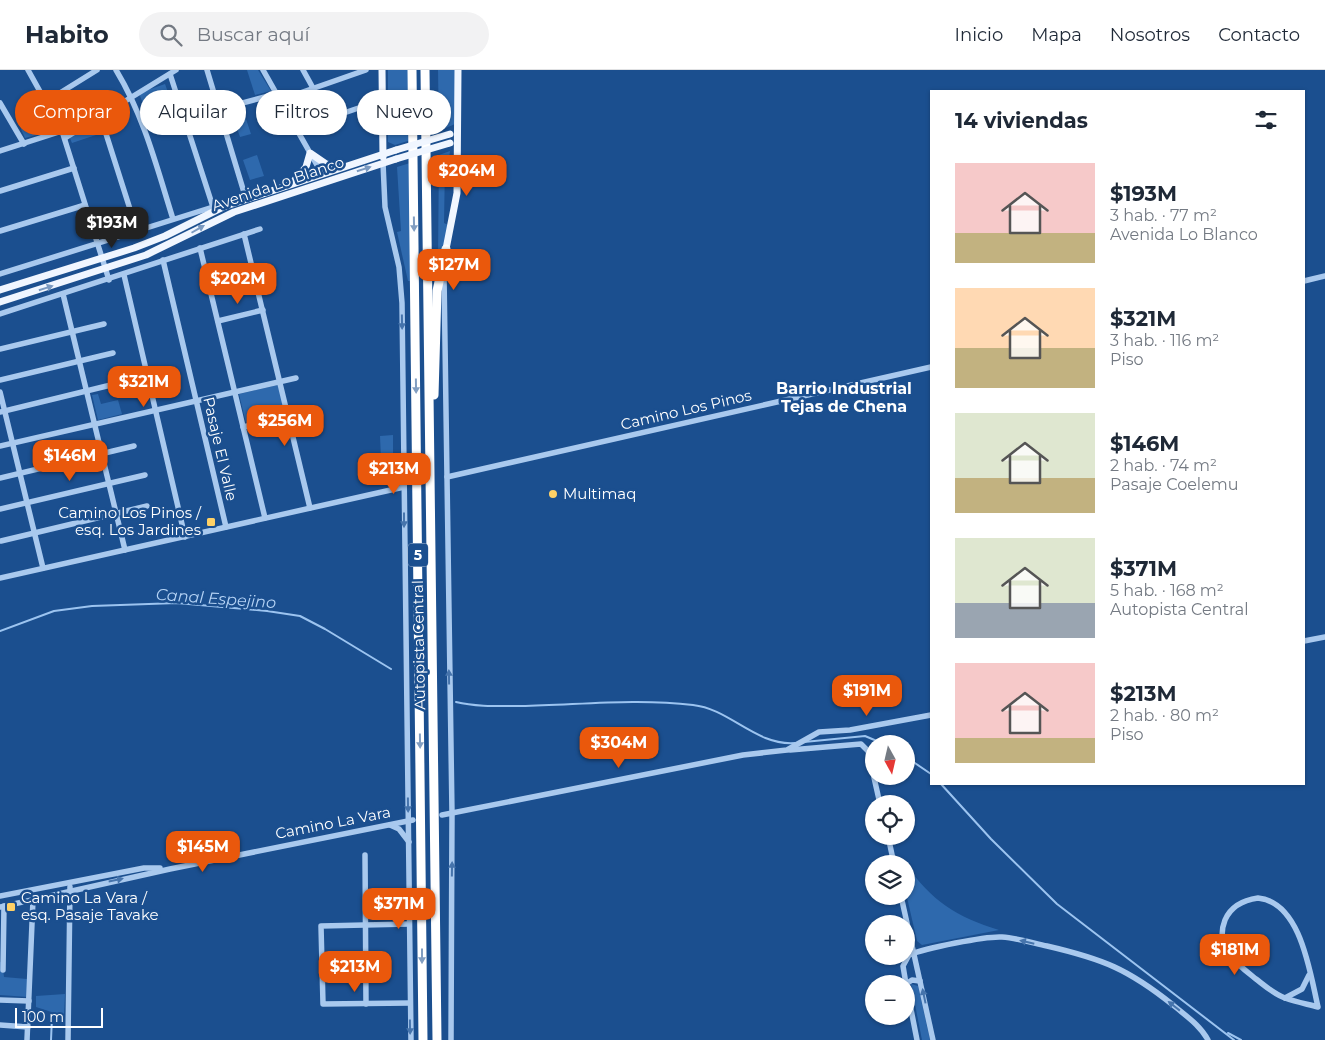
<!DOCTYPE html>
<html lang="es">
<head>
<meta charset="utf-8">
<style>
	:root { --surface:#fff; --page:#f2f2f3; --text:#1f2937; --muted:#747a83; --line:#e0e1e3; --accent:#ea580c }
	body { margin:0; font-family:Montserrat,sans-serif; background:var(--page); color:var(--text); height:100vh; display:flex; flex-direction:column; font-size:19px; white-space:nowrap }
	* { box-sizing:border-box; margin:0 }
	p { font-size:16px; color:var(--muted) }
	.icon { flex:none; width:28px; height:28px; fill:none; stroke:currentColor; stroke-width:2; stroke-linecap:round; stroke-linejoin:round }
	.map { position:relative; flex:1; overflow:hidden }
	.drawer { position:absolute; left:930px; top:20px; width:375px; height:695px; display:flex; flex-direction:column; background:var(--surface); border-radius:0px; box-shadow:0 1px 4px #0004 }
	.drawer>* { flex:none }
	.hud { position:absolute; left:15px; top:20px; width:475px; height:45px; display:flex; gap:10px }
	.needle { width:32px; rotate:172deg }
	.fabs { position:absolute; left:865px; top:665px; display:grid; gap:10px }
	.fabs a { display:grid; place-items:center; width:50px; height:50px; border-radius:50%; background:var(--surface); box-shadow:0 1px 4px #0004; font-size:25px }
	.scale { position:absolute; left:15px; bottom:12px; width:88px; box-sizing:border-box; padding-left:5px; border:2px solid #fff; border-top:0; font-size:14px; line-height:18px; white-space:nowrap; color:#fff; -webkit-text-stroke:4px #1b4f8f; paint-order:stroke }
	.price { position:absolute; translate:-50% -42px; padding:0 11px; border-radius:10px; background:var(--accent); color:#fff; font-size:16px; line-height:32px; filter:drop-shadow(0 1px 2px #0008) }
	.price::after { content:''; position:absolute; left:50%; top:30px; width:15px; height:11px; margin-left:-8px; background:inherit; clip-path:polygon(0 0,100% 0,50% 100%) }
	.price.active { background:#222; color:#fff }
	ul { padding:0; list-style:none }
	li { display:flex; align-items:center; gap:15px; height:125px; padding:0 25px }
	li span { display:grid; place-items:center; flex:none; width:140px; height:100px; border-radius:0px; color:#555 }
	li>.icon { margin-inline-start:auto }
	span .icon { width:60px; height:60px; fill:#fffc; stroke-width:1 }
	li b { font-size:21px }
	h2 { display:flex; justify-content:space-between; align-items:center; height:60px; padding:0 25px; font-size:21px }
	.tag { padding:0 18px; border-radius:22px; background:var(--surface); box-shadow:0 1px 4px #0004; font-size:18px; line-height:45px }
	.tag.active { background:var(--accent); color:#fff }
	header { display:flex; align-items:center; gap:30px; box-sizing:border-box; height:70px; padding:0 25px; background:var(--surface); border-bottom:1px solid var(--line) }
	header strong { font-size:24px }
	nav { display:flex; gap:28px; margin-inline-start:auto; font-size:18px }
	.search { width:350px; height:45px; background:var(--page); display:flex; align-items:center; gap:12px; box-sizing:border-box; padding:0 18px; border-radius:28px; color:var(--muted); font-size:19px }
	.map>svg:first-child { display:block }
	.green { fill:#2e69ad }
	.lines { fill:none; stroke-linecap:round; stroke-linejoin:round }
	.stream { stroke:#9cc4f0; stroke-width:2 }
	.minor { stroke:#a9c9ee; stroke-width:5.5 }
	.major { stroke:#f0f6ff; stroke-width:7 }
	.highway { stroke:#fff; stroke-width:9 }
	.major-bridge { stroke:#f0f6ff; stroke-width:7 }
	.oneway { fill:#7b9ac1 }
	.oneway2 { fill:#829ec1 }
	.oneway3 { fill:#4674ac }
	.poi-dot { fill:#ffd166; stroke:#1b4f8f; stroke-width:2 }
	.labels { text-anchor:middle; stroke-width:5; stroke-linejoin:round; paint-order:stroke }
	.shield { fill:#1b4f8f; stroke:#bbcadd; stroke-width:1 }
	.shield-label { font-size:14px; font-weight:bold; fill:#fff }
	.street-label { font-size:15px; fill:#fff; stroke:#1b4f8f }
	.poi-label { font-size:15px; fill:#fff; stroke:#1b4f8f; text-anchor:start }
	.neighbourhood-label { font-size:16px; font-weight:bold; fill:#fff; stroke:#1b4f8f }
	.water-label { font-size:16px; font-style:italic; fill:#b5d3f5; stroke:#1b4f8f }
</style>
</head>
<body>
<header>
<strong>Habito</strong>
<div class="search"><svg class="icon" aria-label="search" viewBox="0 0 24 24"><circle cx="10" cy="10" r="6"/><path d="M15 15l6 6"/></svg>Buscar aquí</div>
<nav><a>Inicio</a><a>Mapa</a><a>Nosotros</a><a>Contacto</a></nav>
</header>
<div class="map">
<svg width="1325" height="970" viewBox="0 0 1325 970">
	<rect width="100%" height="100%" fill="#1b4f8f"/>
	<g class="green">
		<polygon points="247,0 258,0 271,21 255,25"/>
		<polygon points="388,0 409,0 411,70 395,75 388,72"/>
		<polygon points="438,0 455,0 455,54 439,61"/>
		<polygon points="165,14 169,25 143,34 139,23"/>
		<polygon points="244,43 251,64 240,67 233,46"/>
		<polygon points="50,46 56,60 25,68 21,59"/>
		<polygon points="97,49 102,63 72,73 69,66"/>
		<polygon points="450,81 449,89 445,94 444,153 448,155 442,190 438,189 439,85"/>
		<polygon points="257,85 264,106 250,110 243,90"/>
		<polygon points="410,93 412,211 408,211 397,162 401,161 397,97"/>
		<polygon points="278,315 285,343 246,353 239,324"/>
		<polygon points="98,324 101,334 118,330 122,344 98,350 92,325"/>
		<polygon points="393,365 393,389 381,389 380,366"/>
		<path d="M906,794C931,831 957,847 999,860L922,875L917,871L906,823Z"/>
		<polygon points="0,892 2,892 4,907 27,909 28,927 0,925"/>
		<polygon points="911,914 918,916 930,970 922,970"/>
		<polygon points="65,924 64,946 36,937 36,926"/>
	</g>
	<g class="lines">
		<g class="stream">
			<polyline points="0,561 54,541 92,536 177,533 267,541 300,546 325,559 391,599"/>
			<path d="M456,632C476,637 500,636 521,636C578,635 636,628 693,635C730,639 756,676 795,673"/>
			<polyline points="804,672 865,666 884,674"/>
			<polyline points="906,687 931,704"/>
			<polyline points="941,714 991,769 1057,834 1234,970"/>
			<polyline points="1228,963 1241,970"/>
			<polyline points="51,970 52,947"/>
		</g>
		<g class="minor">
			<polyline points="28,0 62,61 109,210"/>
			<path d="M116,0C144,46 157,98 173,149"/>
			<polyline points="207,0 246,129"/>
			<polyline points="263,0 322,104"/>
			<polyline points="303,0 313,18"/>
			<polyline points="170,4 213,137"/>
			<polyline points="280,30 366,0"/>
			<polyline points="47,31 97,0"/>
			<polyline points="0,33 24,74"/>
			<polyline points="220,39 276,24"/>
			<polyline points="100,45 137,161"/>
			<polyline points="297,59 382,30"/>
			<polyline points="65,68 176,0"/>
			<polyline points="0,81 62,61"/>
			<polyline points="383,93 385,137 399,197 402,233 411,970"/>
			<polyline points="0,121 74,98"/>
			<polyline points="0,161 85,135"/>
			<polyline points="244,164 310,438"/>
			<polyline points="200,178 265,448"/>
			<polyline points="163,190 226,457"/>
			<polyline points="0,204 213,137 223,137"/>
			<polyline points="124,205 185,467"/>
			<polyline points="444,205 452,743 451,970"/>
			<polyline points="1304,211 1325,206"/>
			<polyline points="63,224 125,480"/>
			<polyline points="0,244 260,159"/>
			<polyline points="218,251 263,240"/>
			<polyline points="0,279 104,254"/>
			<polyline points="0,310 113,283"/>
			<polyline points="0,322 43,498"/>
			<polyline points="0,342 119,313"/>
			<polyline points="243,357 288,346"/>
			<polyline points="0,376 296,308"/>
			<polyline points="447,407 931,297"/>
			<polyline points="0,408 134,376"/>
			<polyline points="0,439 145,405"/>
			<polyline points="1,471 147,436"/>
			<polyline points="0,508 404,417"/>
			<polyline points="1304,571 1325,567"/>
			<polyline points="790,680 861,674 868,681 880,734"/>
			<polyline points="442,745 743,685 787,680 819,662 850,660 931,645"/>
			<polyline points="390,755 399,759 409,772"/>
			<polyline points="888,766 894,794"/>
			<polyline points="365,785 366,934"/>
			<polyline points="0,826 144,798 160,798"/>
			<polyline points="901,826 933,970"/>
			<path d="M1258,828C1301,832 1310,903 1318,937C1307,934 1296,932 1285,928C1274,924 1265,916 1256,909C1237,894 1214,878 1225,850C1231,836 1244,830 1258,828Z"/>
			<polyline points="0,837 170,799 413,750"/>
			<polyline points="409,854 321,856 323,934 410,933"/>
			<polyline points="3,900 4,836"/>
			<path d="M906,914L903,896L909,885C926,878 985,866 1002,867C1017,868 1033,873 1047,876C1103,889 1128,899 1173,935C1186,946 1200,955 1208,970"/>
			<polyline points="906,914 917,970"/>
			<polyline points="906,914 912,910 920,911"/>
			<polyline points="1285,928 1302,919 1309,905"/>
			<polyline points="0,930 29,931"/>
			<polyline points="0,955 28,957"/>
			<polyline points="27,970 33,830"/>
			<polyline points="68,970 70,817"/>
		</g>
		<g class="major">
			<polyline points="382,0 383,87"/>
			<polyline points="293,112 306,97 310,83 326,94 340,97"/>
			<polyline points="446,179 457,123 458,0"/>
			<polyline points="0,220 134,178 165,166 223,137 396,80"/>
			<polyline points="0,232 146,185 234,142 396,89"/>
		</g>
		<g class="highway">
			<polyline points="412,0 423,970"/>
			<polyline points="425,0 437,970"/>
			<polyline points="434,325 437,221 446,179"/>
		</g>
		<g class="major-bridge">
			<polyline points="396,80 450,64"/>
			<polyline points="396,89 450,73"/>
		</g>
	</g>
	<defs><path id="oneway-solid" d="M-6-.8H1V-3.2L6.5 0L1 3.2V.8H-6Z" transform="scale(1.25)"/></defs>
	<g class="oneway">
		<use href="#oneway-solid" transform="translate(364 99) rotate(-18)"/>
		<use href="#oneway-solid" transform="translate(198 159) rotate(-30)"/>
		<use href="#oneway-solid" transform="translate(46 218) rotate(-18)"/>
	</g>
	<g class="oneway2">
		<use href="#oneway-solid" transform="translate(414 154) rotate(89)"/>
		<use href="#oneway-solid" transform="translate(416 316) rotate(89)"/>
		<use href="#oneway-solid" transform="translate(420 671) rotate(89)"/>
		<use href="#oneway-solid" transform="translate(422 886) rotate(90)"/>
	</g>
	<g class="oneway3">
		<use href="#oneway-solid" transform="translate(402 252) rotate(89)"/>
		<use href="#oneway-solid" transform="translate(404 450) rotate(90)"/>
		<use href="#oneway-solid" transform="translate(449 607) rotate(-91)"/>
		<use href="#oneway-solid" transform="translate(408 735) rotate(89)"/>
		<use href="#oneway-solid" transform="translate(452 799) rotate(-89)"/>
		<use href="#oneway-solid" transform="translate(116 810) rotate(-12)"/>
		<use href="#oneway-solid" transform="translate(1027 872) rotate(-167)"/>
		<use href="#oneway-solid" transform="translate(924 926) rotate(-102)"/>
		<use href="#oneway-solid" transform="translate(1174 936) rotate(-142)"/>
		<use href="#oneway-solid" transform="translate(410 957) rotate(89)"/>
	</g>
	<g class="poi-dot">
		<circle cx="553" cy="424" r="5"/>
		<rect x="206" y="447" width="10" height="10" rx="2.5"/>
		<rect x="6" y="832" width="10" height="10" rx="2.5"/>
	</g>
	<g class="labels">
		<rect class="shield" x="408" y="473.5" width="20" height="23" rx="4"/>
		<g class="shield-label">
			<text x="418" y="490">5</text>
		</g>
		<g class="street-label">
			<text transform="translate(278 114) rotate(-19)" y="5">Avenida Lo Blanco</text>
			<text transform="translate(686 340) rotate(-13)" y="5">Camino Los Pinos</text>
			<text transform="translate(220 379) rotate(77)" y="5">Pasaje El Valle</text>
			<text transform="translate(419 575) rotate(-91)" y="5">Autopista Central</text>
			<text transform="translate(333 753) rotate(-11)" y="5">Camino La Vara</text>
		</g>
		<g class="poi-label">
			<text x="563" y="429">Multimaq</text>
			<text x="201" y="448" text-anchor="end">Camino Los Pinos /<tspan x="201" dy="17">esq. Los Jardines</tspan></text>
			<text x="21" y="833">Camino La Vara /<tspan x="21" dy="17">esq. Pasaje Tavake</tspan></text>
		</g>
		<g class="neighbourhood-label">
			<text x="844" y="324">Barrio Industrial<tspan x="844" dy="18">Tejas de Chena</tspan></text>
		</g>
		<g class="water-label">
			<text transform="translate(216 528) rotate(4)" y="6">Canal Espejino</text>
		</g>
	</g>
</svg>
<div class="fabs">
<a><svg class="needle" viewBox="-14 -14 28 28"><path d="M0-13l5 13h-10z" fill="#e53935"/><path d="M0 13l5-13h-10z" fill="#747a83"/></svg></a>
<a><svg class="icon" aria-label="locate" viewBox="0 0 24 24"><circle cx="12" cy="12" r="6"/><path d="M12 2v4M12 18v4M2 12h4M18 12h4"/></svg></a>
<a><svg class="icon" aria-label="layers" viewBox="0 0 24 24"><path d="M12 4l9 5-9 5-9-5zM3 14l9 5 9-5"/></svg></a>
<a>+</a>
<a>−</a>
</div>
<div class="scale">100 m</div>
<b class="price" style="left:467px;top:127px">$204M</b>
<b class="price active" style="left:112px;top:179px">$193M</b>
<b class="price" style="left:454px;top:221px">$127M</b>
<b class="price" style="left:238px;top:235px">$202M</b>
<b class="price" style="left:144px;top:338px">$321M</b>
<b class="price" style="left:285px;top:377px">$256M</b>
<b class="price" style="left:70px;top:412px">$146M</b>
<b class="price" style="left:394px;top:425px">$213M</b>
<b class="price" style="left:867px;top:647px">$191M</b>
<b class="price" style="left:619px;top:699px">$304M</b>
<b class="price" style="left:203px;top:803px">$145M</b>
<b class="price" style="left:399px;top:860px">$371M</b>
<b class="price" style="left:1235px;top:906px">$181M</b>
<b class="price" style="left:355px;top:923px">$213M</b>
<div class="hud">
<a class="tag active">Comprar</a>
<a class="tag">Alquilar</a>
<a class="tag">Filtros</a>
<a class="tag">Nuevo</a>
</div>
<section class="drawer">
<h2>14 viviendas<svg class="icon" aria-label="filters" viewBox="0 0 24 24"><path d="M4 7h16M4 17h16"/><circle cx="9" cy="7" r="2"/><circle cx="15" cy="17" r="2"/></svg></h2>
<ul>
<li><span style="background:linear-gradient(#f6c9c9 70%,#c2b280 0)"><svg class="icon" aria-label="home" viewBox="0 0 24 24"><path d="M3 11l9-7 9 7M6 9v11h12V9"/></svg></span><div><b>$193M</b><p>3 hab. · 77 m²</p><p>Avenida Lo Blanco</p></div></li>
<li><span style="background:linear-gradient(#ffd9b3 60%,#c2b280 0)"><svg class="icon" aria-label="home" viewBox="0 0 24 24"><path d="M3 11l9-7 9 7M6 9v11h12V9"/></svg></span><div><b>$321M</b><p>3 hab. · 116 m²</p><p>Piso</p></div></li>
<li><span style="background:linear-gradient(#dfe7d0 65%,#c2b280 0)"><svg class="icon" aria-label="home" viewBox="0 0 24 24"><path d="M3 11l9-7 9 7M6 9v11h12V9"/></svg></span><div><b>$146M</b><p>2 hab. · 74 m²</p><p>Pasaje Coelemu</p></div></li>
<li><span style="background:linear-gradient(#dfe7d0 65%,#9aa5b1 0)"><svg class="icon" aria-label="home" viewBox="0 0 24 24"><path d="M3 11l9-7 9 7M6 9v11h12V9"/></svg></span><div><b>$371M</b><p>5 hab. · 168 m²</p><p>Autopista Central</p></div></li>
<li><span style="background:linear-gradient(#f6c9c9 75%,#c2b280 0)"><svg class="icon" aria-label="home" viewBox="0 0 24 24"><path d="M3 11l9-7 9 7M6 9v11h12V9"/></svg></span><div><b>$213M</b><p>2 hab. · 80 m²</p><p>Piso</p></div></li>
</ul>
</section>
</div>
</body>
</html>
